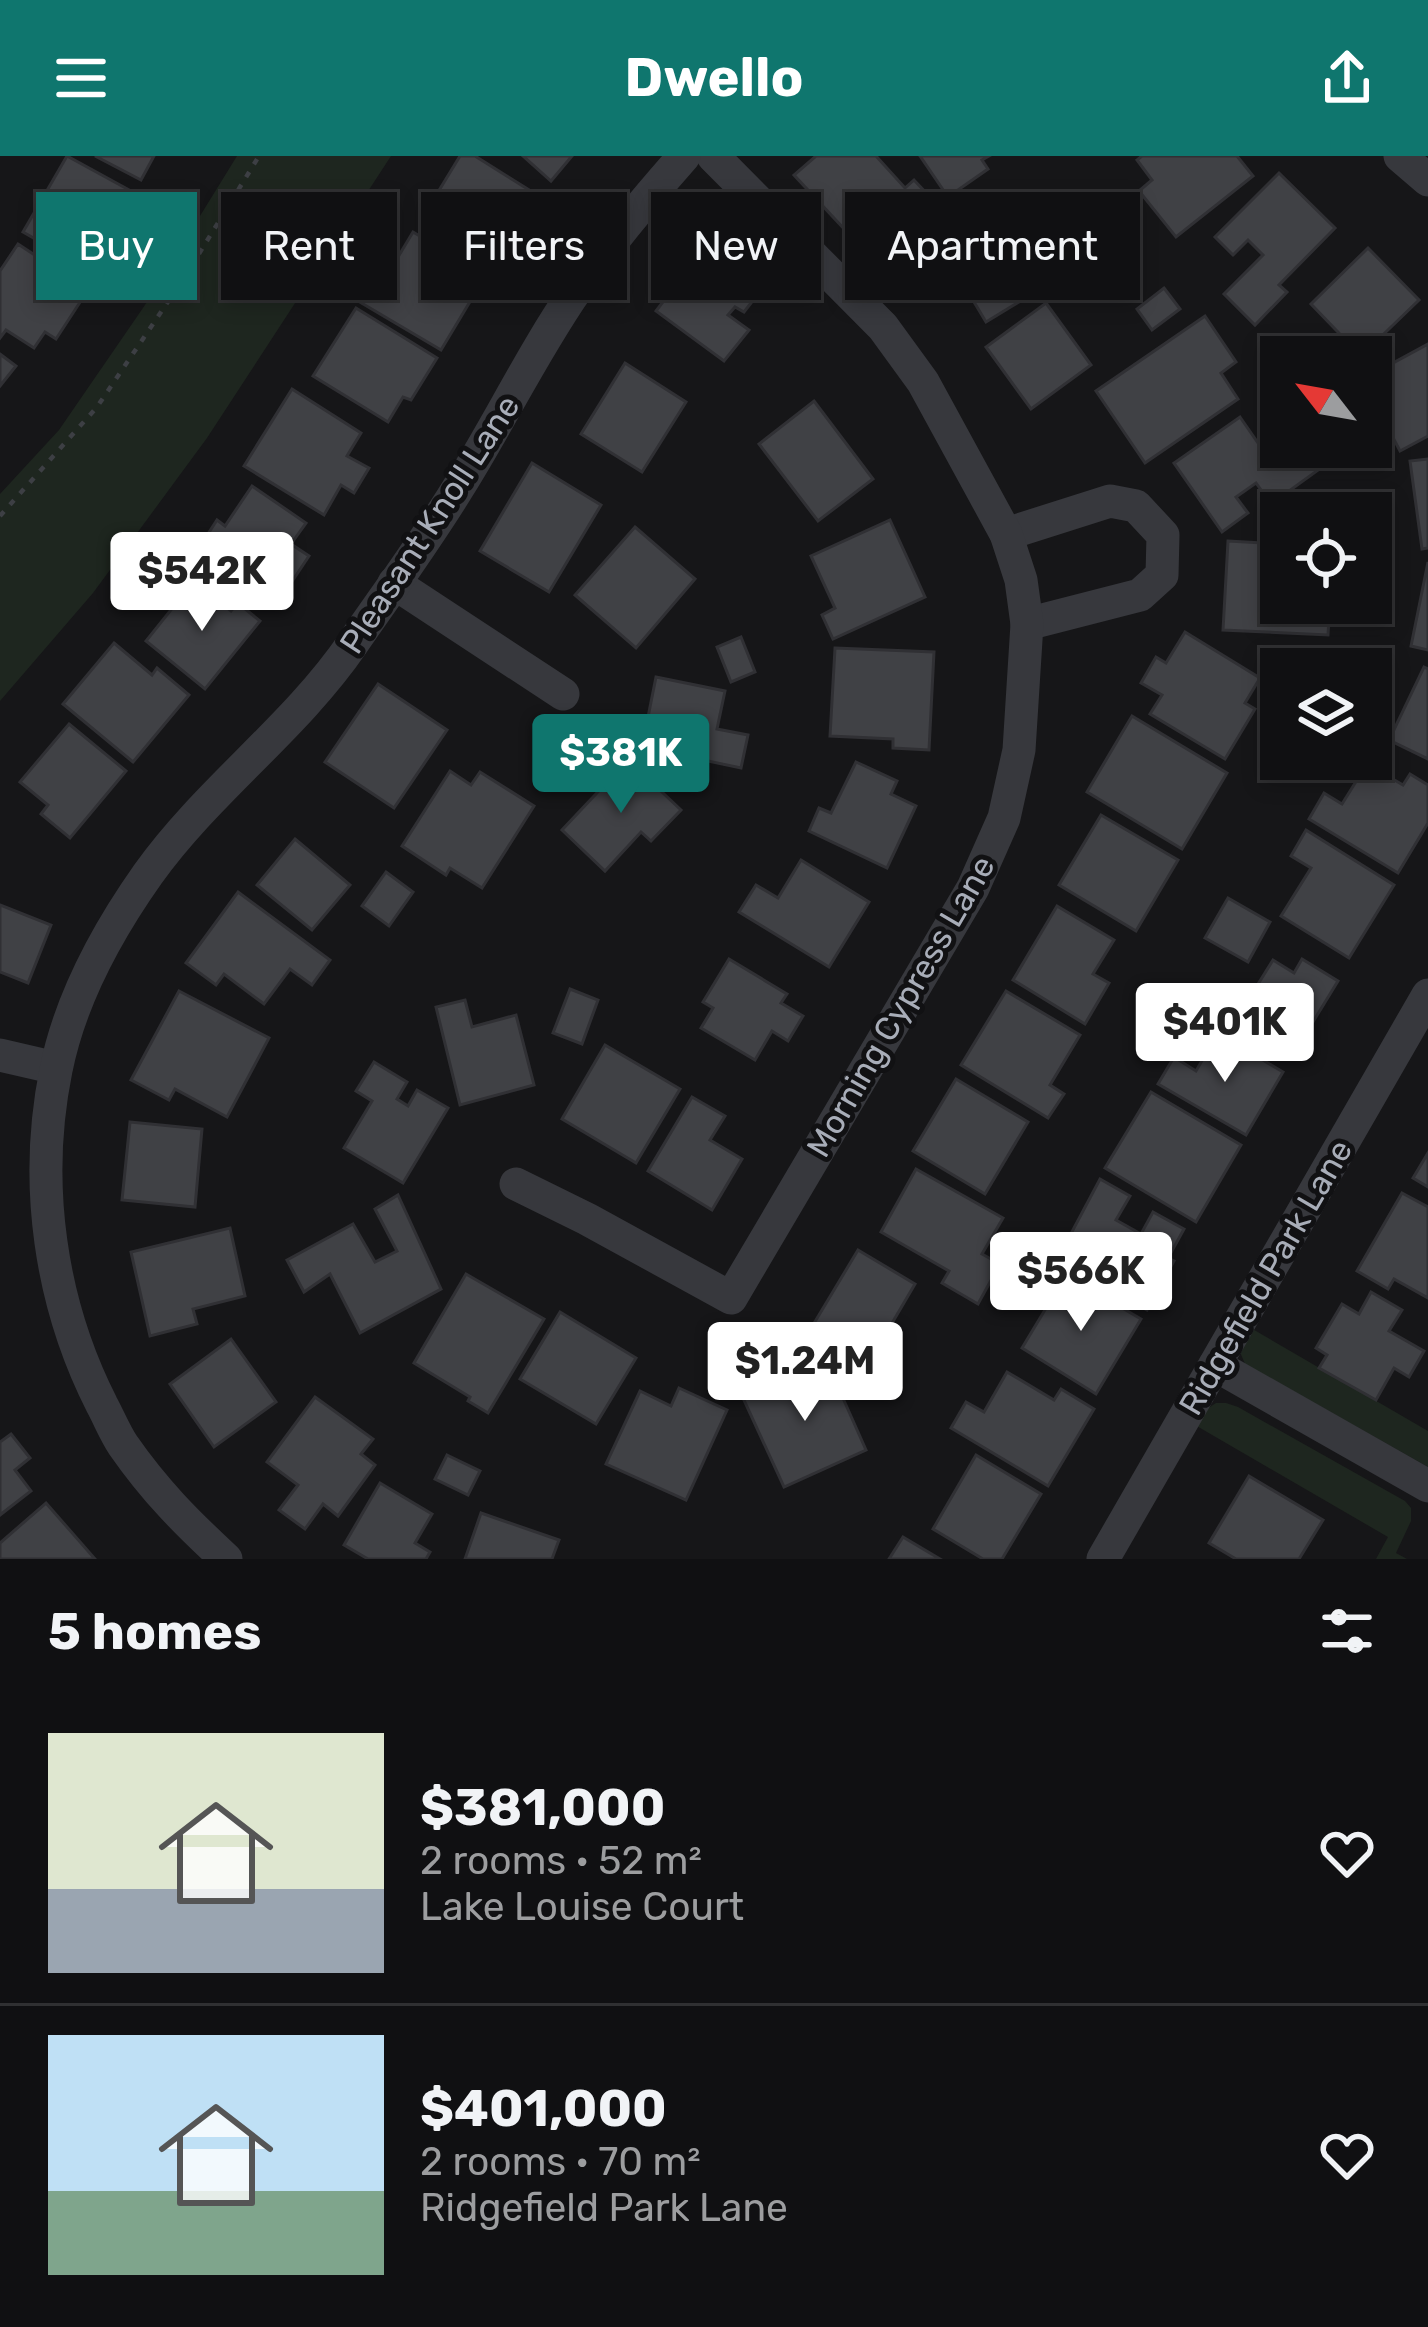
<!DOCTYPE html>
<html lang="en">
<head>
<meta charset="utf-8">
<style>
	:root { --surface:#101012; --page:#1e1e20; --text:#f1f3f6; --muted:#9c9d9f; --line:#303032; --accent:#0f766e }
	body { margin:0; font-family:Rubik,sans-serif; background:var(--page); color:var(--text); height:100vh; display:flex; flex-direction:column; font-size:45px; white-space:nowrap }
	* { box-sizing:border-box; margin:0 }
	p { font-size:39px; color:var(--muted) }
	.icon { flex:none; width:66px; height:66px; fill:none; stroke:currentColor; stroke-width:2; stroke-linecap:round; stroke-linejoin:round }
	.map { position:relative; height:1403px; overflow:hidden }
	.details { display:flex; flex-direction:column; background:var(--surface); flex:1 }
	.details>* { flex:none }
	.guide { position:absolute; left:36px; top:36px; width:1356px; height:108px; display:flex; gap:24px }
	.needle { width:78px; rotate:301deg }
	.tools { position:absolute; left:1260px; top:180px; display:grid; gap:24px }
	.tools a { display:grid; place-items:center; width:132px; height:132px; border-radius:0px; background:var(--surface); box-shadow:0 6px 18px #0003,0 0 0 3px var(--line); font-size:60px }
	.price { position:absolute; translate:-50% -102px; padding:0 27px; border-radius:12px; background:#fff; color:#222; font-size:39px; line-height:78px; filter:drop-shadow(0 3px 6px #0008) }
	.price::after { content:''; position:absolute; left:50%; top:72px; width:36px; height:27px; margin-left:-18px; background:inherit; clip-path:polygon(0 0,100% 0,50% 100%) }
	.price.active { background:var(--accent); color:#fff }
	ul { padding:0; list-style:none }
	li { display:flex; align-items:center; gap:36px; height:300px; padding:0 48px }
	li+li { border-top:3px solid var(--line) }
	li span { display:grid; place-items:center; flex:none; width:336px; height:240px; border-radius:0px; color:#555 }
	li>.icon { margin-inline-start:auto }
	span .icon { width:144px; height:144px; fill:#fffc; stroke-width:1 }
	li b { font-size:51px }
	h2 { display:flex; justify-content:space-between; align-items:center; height:144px; padding:0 48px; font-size:51px }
	.pill { padding:0 42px; border-radius:0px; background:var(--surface); box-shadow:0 6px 18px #0003,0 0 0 3px var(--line); font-size:42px; line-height:108px }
	.pill.active { background:var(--accent); color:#fff }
	header { display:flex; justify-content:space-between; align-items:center; height:156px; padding:0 48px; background:var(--accent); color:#fff; font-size:54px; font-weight:700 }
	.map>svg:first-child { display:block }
	.green { fill:#1e261f }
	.building { fill:#404145; stroke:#303034; stroke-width:3 }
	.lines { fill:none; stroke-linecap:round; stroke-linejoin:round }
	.path { stroke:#3d3f44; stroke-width:4.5; stroke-dasharray:6 9; stroke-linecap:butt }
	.minor { stroke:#37383d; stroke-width:33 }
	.labels { text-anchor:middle; stroke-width:10; stroke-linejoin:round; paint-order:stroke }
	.street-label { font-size:33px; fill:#a8adb8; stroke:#111113 }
</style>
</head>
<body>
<header><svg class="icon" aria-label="menu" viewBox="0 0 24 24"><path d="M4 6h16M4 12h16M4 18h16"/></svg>Dwello<svg class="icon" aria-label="share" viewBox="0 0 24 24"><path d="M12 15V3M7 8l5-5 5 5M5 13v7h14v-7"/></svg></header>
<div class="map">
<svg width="1428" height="1403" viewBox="0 0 1428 1403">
	<rect width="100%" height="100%" fill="#161618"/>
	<g class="green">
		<polygon points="237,0 391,0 207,282 93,437 0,545 0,338 59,274 145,149"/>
		<polygon points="1249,1171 1428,1275 1428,1311 1245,1208 1240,1196"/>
		<polygon points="1216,1247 1226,1247 1238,1251 1405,1345 1411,1352 1411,1365 1396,1397 1407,1403 1376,1403 1388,1381 1195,1269 1202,1256"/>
	</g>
	<g class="building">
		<polygon points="67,0 142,41 124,71 135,77 108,125 23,76"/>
		<polygon points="95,0 154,0 141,24"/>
		<polygon points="460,0 475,0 534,37 494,103 424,59"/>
		<polygon points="523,0 572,0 551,25"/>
		<polygon points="816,0 876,0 905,32 914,24 946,58 923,80 898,53 859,89 794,19"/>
		<polygon points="920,0 989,0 982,4 988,13 948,41"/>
		<polygon points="1142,0 1237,0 1253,20 1176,81 1139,35 1152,24 1137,4"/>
		<polygon points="1279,17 1335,72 1279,129 1287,136 1255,169 1224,138 1263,99 1248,84 1233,99 1215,81"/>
		<polygon points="1010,47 1055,124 986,166 953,111 934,123 921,100"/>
		<polygon points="413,76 486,119 441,194 353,142 367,117 383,126"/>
		<polygon points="18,88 88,134 56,183 45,176 34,192 6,174 0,182 0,115"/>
		<polygon points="1368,92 1419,144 1361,200 1311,148"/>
		<polygon points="701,96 758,138 744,156 735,151 728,159 749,174 724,205 656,155"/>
		<polygon points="1164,132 1180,153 1152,174 1137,153"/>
		<polygon points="1046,147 1091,209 1031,253 986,191"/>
		<polygon points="356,152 437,202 411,244 403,241 388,266 313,220"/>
		<polygon points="1205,160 1236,206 1221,217 1238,243 1145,307 1096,235"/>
		<polygon points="1428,188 1428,280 1400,295 1371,240 1371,219"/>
		<polygon points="0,198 16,210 0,230"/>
		<polygon points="625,207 686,246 642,316 581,278"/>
		<polygon points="292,233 361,277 347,300 369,312 354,337 341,329 324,359 244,310"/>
		<polygon points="814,245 873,323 818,365 759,288"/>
		<polygon points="1240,261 1265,297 1281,286 1281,291 1317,291 1328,307 1271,348 1256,327 1236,341 1248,357 1222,376 1174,307"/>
		<polygon points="1428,303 1428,392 1422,393 1410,305"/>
		<polygon points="532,307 601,349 549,436 480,395"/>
		<polygon points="252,330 306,367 291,388 309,400 275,451 195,398 217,364 225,370"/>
		<polygon points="890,364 925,441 833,483 822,459 835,452 811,400"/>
		<polygon points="635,371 695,423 636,492 575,439"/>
		<polygon points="1228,385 1281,388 1281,447 1330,447 1328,479 1223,474"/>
		<polygon points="1428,406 1428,494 1411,490"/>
		<polygon points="194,425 231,455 238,447 260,465 205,533 146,485"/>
		<polygon points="1185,476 1260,522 1245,547 1255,553 1225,603 1150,558 1162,539 1141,527 1156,501 1166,507"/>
		<polygon points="741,481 755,516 731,526 717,491"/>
		<polygon points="114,487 152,519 157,512 189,539 133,606 63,548"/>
		<polygon points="835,492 934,496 929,594 893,592 893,583 830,580"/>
		<polygon points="1424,511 1428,513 1428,603 1389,584"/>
		<polygon points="656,521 725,535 717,573 748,579 741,612 642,591"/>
		<polygon points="378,528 447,574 394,652 325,606"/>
		<polygon points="1132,560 1227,617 1182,693 1087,636"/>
		<polygon points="69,568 126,615 70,682 41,658 48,649 20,626"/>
		<polygon points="628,604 681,654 651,685 641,676 605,715 562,674"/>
		<polygon points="856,606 897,625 891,638 916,650 887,712 809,675 819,652 831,657"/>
		<polygon points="1367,608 1403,629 1410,618 1428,629 1428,667 1398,717 1309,663 1324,637 1342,648"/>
		<polygon points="450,615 471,629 480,616 534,650 482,732 450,712 446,719 402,690"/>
		<polygon points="1101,659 1178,704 1136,775 1059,729"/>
		<polygon points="1306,674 1394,729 1349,802 1281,760 1311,712 1291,700"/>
		<polygon points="295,683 350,729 312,774 257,729"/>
		<polygon points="801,704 869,746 829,811 739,756 756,729 778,742"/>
		<polygon points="386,716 413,736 389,770 362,750"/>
		<polygon points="238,736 330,804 312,829 290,813 264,848 224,818 216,829 186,807"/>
		<polygon points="1228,742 1270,766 1248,806 1205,782"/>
		<polygon points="0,749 51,769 28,827 0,816"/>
		<polygon points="1057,750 1114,784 1093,818 1109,827 1085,868 1013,824"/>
		<polygon points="729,803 787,838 781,847 803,860 788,885 772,875 755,904 701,872 713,852 703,846"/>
		<polygon points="1302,803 1338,825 1297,892 1240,857 1273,804 1294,817"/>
		<polygon points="570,833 598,844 582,888 553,877"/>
		<polygon points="179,835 269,882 227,961 175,933 169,944 131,924"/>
		<polygon points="1006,835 1080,879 1050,929 1064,938 1048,962 961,909"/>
		<polygon points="1177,837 1216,860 1203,882 1164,859"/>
		<polygon points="465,844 472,871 516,859 534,929 460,949 436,851"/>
		<polygon points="1226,882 1283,916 1246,979 1158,928 1174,901 1196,915 1207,896 1215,901"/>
		<polygon points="605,889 680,933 636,1007 562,963"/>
		<polygon points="374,906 407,926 397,943 408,950 417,934 448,952 403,1027 344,992 372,945 356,935"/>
		<polygon points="956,923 1028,966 985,1038 913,995"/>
		<polygon points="1151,936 1241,989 1196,1066 1105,1012"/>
		<polygon points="692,941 725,960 710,984 742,1003 712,1054 648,1015"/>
		<polygon points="130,966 202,973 195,1051 122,1044"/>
		<polygon points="1428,997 1428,1031 1413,1022"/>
		<polygon points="916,1013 1003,1062 982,1098 1000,1108 978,1148 942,1127 949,1115 881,1076"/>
		<polygon points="1100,1023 1130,1040 1116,1064 1141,1078 1153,1056 1184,1073 1168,1102 1174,1105 1147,1154 1057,1104"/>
		<polygon points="1402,1037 1428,1051 1428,1142 1394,1123 1388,1133 1357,1115"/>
		<polygon points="398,1039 441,1133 360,1177 330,1118 304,1136 287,1104 353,1068 375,1106 397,1095 375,1053"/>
		<polygon points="230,1072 245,1140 193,1153 197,1168 150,1180 131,1096"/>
		<polygon points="858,1094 915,1128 871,1203 813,1169"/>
		<polygon points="466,1118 544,1163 488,1257 468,1245 470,1241 414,1207"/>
		<polygon points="1066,1119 1141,1163 1096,1238 1022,1192"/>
		<polygon points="1371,1136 1402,1154 1389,1175 1424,1195 1409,1221 1394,1212 1376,1244 1319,1212 1327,1199 1316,1192 1342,1148 1359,1158"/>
		<polygon points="560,1156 636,1202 596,1268 520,1223"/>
		<polygon points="231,1183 276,1246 214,1291 170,1228"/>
		<polygon points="826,1204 866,1294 784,1331 743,1242"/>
		<polygon points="1007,1216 1054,1244 1061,1233 1094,1253 1048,1330 951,1272 966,1246 984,1256"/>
		<polygon points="679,1232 727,1254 686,1344 606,1308 640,1235 671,1250"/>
		<polygon points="315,1241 373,1283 361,1298 375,1309 338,1360 323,1348 305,1373 279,1354 298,1329 267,1306"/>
		<polygon points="11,1278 30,1302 15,1314 31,1335 0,1359 0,1286"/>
		<polygon points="447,1299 480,1315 468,1339 435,1323"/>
		<polygon points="976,1299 1041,1338 1002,1403 983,1403 933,1373"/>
		<polygon points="1249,1320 1323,1364 1299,1403 1236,1403 1209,1387"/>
		<polygon points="380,1327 432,1358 415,1387 430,1396 426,1403 368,1403 344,1389"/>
		<polygon points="46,1347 95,1403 0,1403 0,1387"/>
		<polygon points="481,1357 559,1384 552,1403 465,1403"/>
		<polygon points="903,1381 940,1403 889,1403"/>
	</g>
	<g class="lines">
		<polyline class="path" points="0,360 97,251 186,119 259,0"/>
		<g class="minor">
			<polyline points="1400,0 1428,24"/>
			<polyline points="1006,378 1110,345 1136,350 1163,379 1162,419 1140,439 1027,468"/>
			<polyline points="394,427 563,538"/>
			<polyline points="0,899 56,912"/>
			<polyline points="516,1028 587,1063 731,1142 973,732 1004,662 1019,594 1027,468 1021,424 1006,378 923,226 883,171 713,0"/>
			<polyline points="1215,1209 1428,1330"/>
			<path d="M226,1403C186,1366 155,1335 123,1289C115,1277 109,1262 102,1249C50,1147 33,1027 56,914C70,844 107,776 148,718C208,634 295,572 353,487C389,435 427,383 460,329C500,265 533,196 576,134C609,87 646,43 684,0"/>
			<polyline points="1103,1403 1428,839"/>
		</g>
	</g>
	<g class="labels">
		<g class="street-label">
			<text transform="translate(429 368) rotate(-57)" y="12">Pleasant Knoll Lane</text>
			<text transform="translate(900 850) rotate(-60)" y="12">Morning Cypress Lane</text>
			<text transform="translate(1265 1121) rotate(-60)" y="12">Ridgefield Park Lane</text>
		</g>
	</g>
</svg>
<div class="tools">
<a><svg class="needle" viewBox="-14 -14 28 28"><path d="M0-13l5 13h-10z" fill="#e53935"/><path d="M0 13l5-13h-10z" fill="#9c9d9f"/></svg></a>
<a><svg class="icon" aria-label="locate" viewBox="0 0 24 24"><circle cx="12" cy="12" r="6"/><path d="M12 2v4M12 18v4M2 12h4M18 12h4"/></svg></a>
<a><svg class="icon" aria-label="layers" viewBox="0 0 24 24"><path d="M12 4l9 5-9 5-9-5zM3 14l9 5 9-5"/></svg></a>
</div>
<b class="price" style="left:202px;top:478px">$542K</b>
<b class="price active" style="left:621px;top:660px">$381K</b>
<b class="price" style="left:1225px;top:929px">$401K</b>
<b class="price" style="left:1081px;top:1178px">$566K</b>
<b class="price" style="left:805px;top:1268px">$1.24M</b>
<div class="guide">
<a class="pill active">Buy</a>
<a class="pill">Rent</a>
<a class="pill">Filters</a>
<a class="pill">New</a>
<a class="pill">Apartment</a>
</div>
</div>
<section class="details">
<h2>5 homes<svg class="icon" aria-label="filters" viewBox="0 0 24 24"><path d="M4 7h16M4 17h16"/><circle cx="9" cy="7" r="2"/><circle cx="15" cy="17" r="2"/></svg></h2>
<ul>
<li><span style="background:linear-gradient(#dfe7d0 65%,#9aa5b1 0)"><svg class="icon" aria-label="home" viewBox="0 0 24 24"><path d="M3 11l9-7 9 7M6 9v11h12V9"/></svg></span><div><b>$381,000</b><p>2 rooms · 52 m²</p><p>Lake Louise Court</p></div><svg class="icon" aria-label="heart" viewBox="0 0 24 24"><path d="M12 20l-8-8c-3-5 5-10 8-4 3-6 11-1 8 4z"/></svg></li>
<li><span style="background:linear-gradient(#bfe0f5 65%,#7fa58c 0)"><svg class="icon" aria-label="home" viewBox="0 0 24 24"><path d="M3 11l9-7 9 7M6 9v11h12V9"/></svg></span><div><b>$401,000</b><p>2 rooms · 70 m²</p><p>Ridgefield Park Lane</p></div><svg class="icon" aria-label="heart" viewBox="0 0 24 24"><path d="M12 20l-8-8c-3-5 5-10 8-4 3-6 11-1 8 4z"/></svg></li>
</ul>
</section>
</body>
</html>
